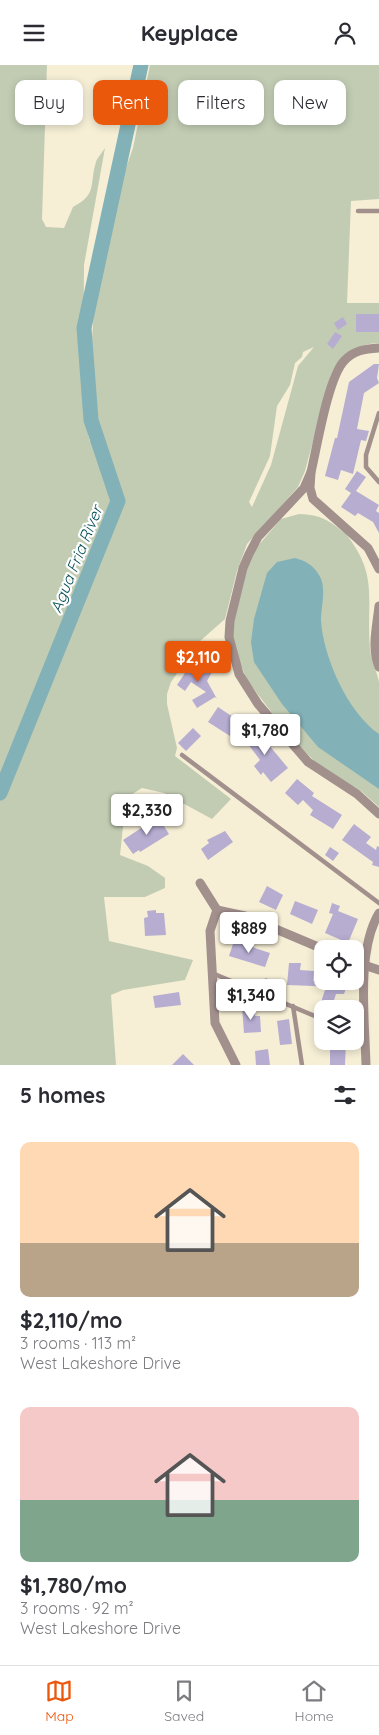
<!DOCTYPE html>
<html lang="en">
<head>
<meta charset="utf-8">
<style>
	:root { --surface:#fff; --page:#f2f2f3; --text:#2b2b33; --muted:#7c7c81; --line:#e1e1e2; --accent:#ea580c }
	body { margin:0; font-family:Quicksand,sans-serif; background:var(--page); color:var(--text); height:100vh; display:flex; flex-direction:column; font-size:19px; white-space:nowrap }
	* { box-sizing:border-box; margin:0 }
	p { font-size:16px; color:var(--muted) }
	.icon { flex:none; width:28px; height:28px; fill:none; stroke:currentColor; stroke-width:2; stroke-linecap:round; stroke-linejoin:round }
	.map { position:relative; height:1000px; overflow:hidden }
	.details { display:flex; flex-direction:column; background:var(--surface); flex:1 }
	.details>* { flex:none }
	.top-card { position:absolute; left:15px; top:15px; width:350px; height:45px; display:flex; gap:10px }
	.controls { position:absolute; left:314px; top:875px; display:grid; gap:10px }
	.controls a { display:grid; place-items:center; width:50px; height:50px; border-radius:10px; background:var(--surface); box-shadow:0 2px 8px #0003; font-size:25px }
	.price { position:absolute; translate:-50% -42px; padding:0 11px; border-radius:5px; background:#fff; color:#222; font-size:16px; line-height:32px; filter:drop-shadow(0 1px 2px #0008) }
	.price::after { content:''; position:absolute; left:50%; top:30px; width:15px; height:11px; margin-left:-8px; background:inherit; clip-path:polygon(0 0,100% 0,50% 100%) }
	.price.current { background:var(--accent); color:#fff }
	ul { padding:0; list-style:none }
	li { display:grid; align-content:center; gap:10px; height:265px; padding:0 20px }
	li span { display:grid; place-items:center; height:155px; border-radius:10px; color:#555 }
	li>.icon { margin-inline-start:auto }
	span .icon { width:90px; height:90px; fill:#fffc; stroke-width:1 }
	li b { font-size:21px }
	h2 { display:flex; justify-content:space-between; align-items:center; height:60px; padding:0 20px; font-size:21px }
	.tag { padding:0 18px; border-radius:10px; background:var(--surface); box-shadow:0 2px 8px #0003; font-size:18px; line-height:45px }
	.tag.current { background:var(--accent); color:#fff }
	header { display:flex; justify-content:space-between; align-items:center; height:65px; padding:0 20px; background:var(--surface); font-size:22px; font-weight:700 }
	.tab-bar { display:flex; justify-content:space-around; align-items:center; height:70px; border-top:1px solid var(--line); background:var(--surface); font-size:14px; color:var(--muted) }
	.tab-bar a { display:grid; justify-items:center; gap:2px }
	.tab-bar .current { color:var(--accent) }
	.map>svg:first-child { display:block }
	.green { fill:#c2ccb3; fill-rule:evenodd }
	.water { fill:#82b1b7 }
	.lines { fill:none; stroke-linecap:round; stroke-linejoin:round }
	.river { stroke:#82b1b7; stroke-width:15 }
	.building { fill:#b6add1 }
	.service { stroke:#a2908d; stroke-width:4.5 }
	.minor { stroke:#a2908d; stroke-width:9 }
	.labels { text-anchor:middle; stroke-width:4.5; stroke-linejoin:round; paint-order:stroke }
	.water-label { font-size:16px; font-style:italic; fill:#064f56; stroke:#fff }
</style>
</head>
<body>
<header><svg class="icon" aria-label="menu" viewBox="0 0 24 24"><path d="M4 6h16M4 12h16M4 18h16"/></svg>Keyplace<svg class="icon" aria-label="person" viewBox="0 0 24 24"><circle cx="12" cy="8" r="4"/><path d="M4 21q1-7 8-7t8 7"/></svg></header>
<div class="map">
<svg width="379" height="1000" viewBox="0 0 379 1000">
	<rect width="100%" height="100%" fill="#f6efd6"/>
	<g class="green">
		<path d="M0,0H47L42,154L46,162L64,163L73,142C98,129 89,119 96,97C97,93 102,88 105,83L84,200L83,349L90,377L97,366L92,275L97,191L106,170L110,148L133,83L150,0H379V134L351,136L347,238H379V278C356,279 342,288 331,309L305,406L298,422L247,479L237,506L225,554L199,577L171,617L167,629V639L177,683L175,691L231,734L212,754L164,728L142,723L126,733L120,790L148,801L165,813V823L145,832H104L109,876L193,895L185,915L123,925L111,930L116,1000H0ZM314,282L298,301L271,400L252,442L249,437L270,391L277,341L290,320L295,298L302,292L303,287Z"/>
		<path d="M299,449C322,450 328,455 346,469C379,511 366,533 370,584C371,596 377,606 379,617C379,629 379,642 379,655C379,684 379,713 379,742L361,726L321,703L289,670L247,615L233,581V560L247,503L256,483L281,454Z"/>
	</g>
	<path class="water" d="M295,493C306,496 313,500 319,510C327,522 321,542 321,555C323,592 348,648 379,669V724L318,682L282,639L254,597L251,577L254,554L267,508L277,497Z"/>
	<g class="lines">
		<polyline class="river" points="0,728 118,436 91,355 84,263 141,0"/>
	</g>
	<g class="building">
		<rect x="356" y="249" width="23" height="18"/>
		<polygon points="343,252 347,259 338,265 334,258"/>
		<polygon points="335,267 342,271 333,284 327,279"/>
		<polygon points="374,299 379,299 377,313 379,318 364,328 357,364 369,366 366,376 361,375 353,409 341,405 338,415 325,411 335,373 337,373 349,317"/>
		<polygon points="357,406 366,412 356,426 379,440 376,446 379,448 379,468 373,457 358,448 355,451 341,442 351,428 345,424"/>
		<polygon points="203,598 213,605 207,616 217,634 215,632 197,643 192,635 206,627 191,617 185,626 177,620 191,599 199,604"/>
		<polygon points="218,642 239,656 230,671 208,657"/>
		<polygon points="254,662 288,703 271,717 263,707 261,710 254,701 260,695 242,671"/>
		<polygon points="193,663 201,671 186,686 178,678"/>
		<polygon points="297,714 314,728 312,731 342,750 333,764 310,750 313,745 303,735 298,740 285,728"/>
		<polygon points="161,750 165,756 162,758 169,769 140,787 139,785 133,789 123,775"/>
		<polygon points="354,759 371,772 366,778 376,785 377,781 379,782 379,802 372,800 373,797 342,775"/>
		<polygon points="225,766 233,777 208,795 201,784 209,778 207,775"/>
		<polygon points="330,782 339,788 333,796 325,790"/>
		<polygon points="267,821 283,830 276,845 259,837"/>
		<polygon points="295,836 318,845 312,859 290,849"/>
		<polygon points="332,838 340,841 338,846 358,854 348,878 325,868 333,849 329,848"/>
		<polygon points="156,845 156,848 164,848 166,870 145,871 144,853 148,852 147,846"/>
		<polygon points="234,876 270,888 265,902 229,891"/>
		<polygon points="289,898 301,898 300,905 314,906 313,921 287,920"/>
		<polygon points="265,913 277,916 276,924 263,921"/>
		<polygon points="313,916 342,916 348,918 344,929 336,929 334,935 331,935 331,944 322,944 322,934 326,922 313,921"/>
		<polygon points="179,927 181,940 155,943 153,931"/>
		<polygon points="242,942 254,942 255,951 260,951 261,967 244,968"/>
		<polygon points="289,954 292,979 280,980 277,956"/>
		<polygon points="330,976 346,976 345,1000 330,1000"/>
		<polygon points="268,984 270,1000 256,1000 255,986"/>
		<polygon points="183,989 194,1000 172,1000"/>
	</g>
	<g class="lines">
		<g class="service">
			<polyline points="358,146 379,146"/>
			<polyline points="379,348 366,390 366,402 379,417"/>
			<polyline points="182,690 379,838"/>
			<polyline points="212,908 322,954"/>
			<polyline points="293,941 302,1000"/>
			<polyline points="355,967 365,972"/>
		</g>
		<g class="minor">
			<path d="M379,283C365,284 354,285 344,296C328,313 317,382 311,407L310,423L313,434L368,483L379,504"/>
			<polyline points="311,407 304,423 258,472 249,489 243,503 230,556 229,572 239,609 258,639 308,697 357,729 379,749"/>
			<path d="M379,541C377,561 371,583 379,602"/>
			<polyline points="200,818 217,845 210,866 215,958 236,1000"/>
			<polyline points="217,845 245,851 323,884"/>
			<polyline points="355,897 379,905"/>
			<path d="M366,1000C365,956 356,886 379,848"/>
		</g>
	</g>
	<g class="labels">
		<g class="water-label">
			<text transform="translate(76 494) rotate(-68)" y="6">Agua Fria River</text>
		</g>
	</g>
</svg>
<div class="controls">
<a><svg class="icon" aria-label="locate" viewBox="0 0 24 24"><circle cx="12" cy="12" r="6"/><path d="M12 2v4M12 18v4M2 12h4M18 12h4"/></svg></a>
<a><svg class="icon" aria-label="layers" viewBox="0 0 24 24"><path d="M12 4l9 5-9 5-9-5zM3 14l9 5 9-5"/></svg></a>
</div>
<b class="price current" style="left:198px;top:618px">$2,110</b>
<b class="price" style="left:265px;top:691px">$1,780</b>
<b class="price" style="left:147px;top:771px">$2,330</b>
<b class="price" style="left:249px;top:889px">$889</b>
<b class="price" style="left:251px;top:956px">$1,340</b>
<div class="top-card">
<a class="tag">Buy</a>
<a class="tag current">Rent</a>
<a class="tag">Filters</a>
<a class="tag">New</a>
</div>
</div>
<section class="details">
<h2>5 homes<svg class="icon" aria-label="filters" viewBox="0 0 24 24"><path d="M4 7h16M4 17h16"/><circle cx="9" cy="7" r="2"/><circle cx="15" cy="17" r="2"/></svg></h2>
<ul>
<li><span style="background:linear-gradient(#ffd9b3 65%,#b9a48a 0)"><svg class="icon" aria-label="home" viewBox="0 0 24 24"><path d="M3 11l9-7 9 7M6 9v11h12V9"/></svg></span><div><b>$2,110/mo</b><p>3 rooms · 113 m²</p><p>West Lakeshore Drive</p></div></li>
<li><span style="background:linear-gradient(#f6c9c9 60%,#7fa58c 0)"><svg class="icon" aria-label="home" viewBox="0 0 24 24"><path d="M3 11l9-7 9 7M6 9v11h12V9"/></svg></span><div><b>$1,780/mo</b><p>3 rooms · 92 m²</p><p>West Lakeshore Drive</p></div></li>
</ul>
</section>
<nav class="tab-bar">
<a class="current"><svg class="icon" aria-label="map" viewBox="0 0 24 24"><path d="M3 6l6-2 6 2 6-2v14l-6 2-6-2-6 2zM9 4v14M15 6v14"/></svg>Map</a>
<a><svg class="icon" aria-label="saved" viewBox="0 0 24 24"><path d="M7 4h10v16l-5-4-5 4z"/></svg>Saved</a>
<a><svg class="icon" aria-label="home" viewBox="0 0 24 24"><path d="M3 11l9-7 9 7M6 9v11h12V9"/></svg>Home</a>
</nav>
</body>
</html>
